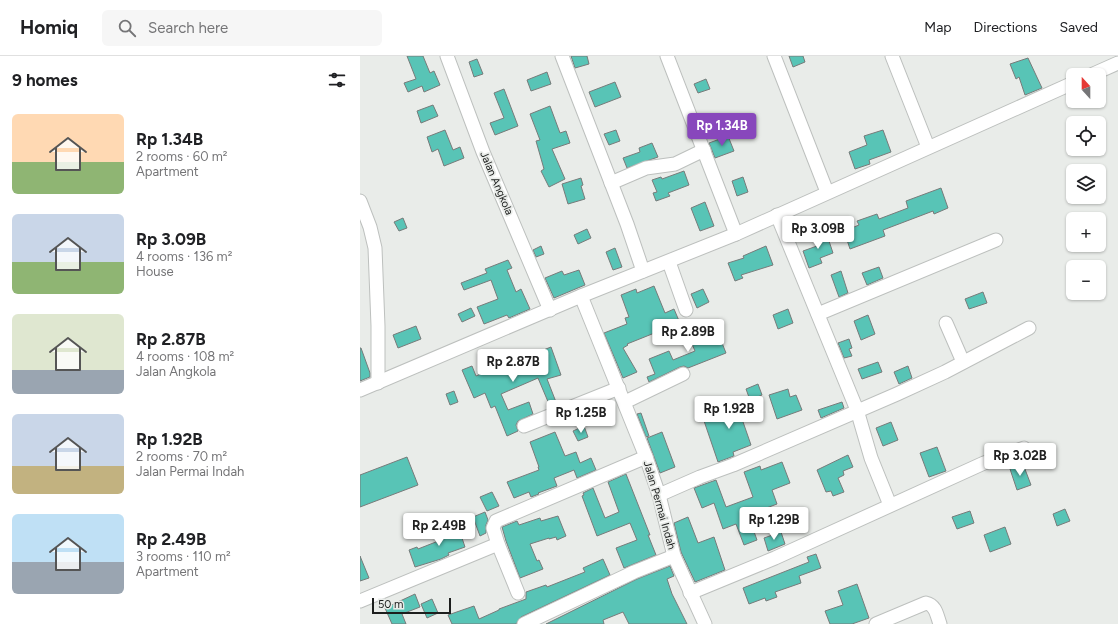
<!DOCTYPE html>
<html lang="en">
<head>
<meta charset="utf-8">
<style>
	:root { --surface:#fff; --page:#f6f6f6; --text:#202124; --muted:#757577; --line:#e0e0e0; --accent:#8847bc }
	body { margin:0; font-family:Figtree,sans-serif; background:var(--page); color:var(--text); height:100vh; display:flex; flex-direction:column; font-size:15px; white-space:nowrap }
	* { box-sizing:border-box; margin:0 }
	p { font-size:13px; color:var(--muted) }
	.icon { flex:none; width:22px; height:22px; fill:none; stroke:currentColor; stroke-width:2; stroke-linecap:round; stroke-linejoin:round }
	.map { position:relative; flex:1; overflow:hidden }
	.sheet { display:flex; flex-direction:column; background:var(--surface); width:360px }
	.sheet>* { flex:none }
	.needle { width:26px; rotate:339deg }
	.buttons { position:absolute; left:706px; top:12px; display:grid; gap:8px }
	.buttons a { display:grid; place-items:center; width:40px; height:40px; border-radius:6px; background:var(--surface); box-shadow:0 1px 3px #0004; font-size:20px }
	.scale { position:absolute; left:12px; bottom:10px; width:79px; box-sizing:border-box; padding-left:4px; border:2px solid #1c1e1d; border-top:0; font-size:11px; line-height:14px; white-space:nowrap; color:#1c1e1d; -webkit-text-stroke:3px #e9ece9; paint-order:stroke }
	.price { position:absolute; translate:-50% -34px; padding:0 9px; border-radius:4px; background:#fff; color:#222; font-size:13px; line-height:26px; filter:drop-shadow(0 1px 2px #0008) }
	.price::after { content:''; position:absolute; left:50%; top:24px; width:12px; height:9px; margin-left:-6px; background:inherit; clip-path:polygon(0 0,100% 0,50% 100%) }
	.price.active { background:var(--accent); color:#fff }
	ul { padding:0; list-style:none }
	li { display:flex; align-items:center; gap:12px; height:100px; padding:0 12px }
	li span { display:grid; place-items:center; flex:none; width:112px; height:80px; border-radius:6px; color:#555 }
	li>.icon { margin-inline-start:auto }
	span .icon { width:48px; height:48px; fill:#fffc; stroke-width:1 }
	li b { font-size:17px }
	h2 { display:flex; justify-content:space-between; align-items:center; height:48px; padding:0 12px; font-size:17px }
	header { display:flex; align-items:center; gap:24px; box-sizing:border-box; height:56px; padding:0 20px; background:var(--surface); border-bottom:1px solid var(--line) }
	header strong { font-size:19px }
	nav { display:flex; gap:22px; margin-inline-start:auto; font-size:14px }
	.search { width:280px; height:36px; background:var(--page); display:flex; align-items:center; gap:10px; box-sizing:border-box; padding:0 14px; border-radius:6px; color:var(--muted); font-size:15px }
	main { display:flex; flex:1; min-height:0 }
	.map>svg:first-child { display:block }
	.building { fill:#58c4b6; stroke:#777b7a }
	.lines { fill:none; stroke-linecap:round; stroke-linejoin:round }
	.minor-casing { stroke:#bdc0be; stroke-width:15 }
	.minor { stroke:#fff; stroke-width:13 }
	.labels { text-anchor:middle; stroke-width:3.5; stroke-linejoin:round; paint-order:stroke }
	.street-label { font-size:11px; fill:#1c1e1d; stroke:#e9ece9 }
</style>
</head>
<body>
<header>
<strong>Homiq</strong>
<div class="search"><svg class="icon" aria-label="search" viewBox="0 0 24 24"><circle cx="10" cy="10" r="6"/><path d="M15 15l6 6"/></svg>Search here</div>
<nav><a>Map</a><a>Directions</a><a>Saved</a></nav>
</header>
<main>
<section class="sheet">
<h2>9 homes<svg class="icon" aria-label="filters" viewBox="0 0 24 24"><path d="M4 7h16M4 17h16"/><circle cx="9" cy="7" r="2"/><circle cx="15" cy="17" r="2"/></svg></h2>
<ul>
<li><span style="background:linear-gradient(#ffd9b3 60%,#8fb573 0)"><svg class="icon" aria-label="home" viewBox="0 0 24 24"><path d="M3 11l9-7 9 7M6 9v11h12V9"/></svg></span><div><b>Rp 1.34B</b><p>2 rooms · 60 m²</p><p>Apartment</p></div></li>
<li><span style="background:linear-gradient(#c9d6e8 60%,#8fb573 0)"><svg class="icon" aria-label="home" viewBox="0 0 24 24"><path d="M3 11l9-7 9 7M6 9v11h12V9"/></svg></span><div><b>Rp 3.09B</b><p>4 rooms · 136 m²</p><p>House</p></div></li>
<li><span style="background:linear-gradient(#dfe7d0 70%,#9aa5b1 0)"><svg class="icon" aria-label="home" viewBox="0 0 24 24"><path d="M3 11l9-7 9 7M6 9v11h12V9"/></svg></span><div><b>Rp 2.87B</b><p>4 rooms · 108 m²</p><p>Jalan Angkola</p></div></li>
<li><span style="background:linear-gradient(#c9d6e8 65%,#c2b280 0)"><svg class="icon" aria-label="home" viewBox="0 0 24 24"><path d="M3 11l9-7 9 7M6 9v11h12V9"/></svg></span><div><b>Rp 1.92B</b><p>2 rooms · 70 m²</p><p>Jalan Permai Indah</p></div></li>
<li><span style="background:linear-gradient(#bfe0f5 60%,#9aa5b1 0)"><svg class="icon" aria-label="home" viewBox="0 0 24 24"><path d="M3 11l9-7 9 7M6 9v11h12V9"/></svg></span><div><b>Rp 2.49B</b><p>3 rooms · 110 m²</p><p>Apartment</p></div></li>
</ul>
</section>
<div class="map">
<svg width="758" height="568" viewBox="0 0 758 568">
	<rect width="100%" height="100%" fill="#e9ece9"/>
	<g class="building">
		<polygon points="47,0 63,0 70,17 74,15 80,29 64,36 62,30 48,36 44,27 56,23"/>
		<polygon points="211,0 227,0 229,8 215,12"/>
		<polygon points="429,0 443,0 445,6 433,11"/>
		<polygon points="668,2 682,32 665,39 659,21 656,23 650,8"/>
		<polygon points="117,3 123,18 114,21 109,6"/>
		<polygon points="187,16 191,28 171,35 167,24"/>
		<polygon points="346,23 350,33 338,37 334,28"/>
		<polygon points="255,26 261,41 235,51 229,36"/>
		<polygon points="144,33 158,70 135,79 130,67 144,62 134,37"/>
		<polygon points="73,49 78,60 61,67 57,55"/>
		<polygon points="190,50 200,77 206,75 210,87 192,93 205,123 189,131 181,115 184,113 176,85 180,84 170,58"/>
		<polygon points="85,74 93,94 100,91 104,102 84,110 78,93 72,96 67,81"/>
		<polygon points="256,74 260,85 249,89 244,78"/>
		<polygon points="523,74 531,96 509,104 510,108 495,113 489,96 507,89 504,80"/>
		<polygon points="368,80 374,95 355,102 349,87"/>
		<polygon points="292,87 298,101 267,112 263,102 280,96 279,92"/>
		<polygon points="324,115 329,129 308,137 310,140 296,145 293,137 297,136 292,124 301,121 302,123"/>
		<polygon points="383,121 388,136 377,140 372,125"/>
		<polygon points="221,122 223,129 221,130 225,143 208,148 202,128"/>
		<polygon points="581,132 588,152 574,158 573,155 523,174 525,180 490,193 484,175 499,169 497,165 517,158 519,163 548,152 546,145"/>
		<polygon points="345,146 354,170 340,175 331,152"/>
		<polygon points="43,162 47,172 39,175 34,166"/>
		<polygon points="227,173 231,182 218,188 214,179"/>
		<polygon points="466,176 473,197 460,202 462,207 449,212 443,195 457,190 454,180"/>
		<polygon points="181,190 184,198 176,201 173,194"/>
		<polygon points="406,190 413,209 381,219 383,222 375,225 368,207 384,202 383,200"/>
		<polygon points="255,192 262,211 253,214 246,196"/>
		<polygon points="148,204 152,212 147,214 156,236 161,233 170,253 149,262 147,259 124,268 117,251 138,243 131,224 104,234 101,227 127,217 125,213"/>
		<polygon points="519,211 523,222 507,229 502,217"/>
		<polygon points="219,214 225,229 194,242 185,222 202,215 204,219"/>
		<polygon points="481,215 488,237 479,241 471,219"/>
		<polygon points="294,230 305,257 314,253 325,279 307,286 302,274 267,288 268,289 263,292 277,316 263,322 244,277 267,268 265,262 269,261 261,239 276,233 277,237"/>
		<polygon points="343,233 349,246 337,252 331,238"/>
		<polygon points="623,236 627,247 609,253 605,243"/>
		<polygon points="111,252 115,260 102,266 98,258"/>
		<polygon points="428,253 433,267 418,273 413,259"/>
		<polygon points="508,259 515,278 501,284 494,265"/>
		<polygon points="339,265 349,286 360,282 366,297 328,312 324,310 320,311 289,326 287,321 295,318 289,303 309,295 313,304 335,295 325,272"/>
		<polygon points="56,270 61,283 38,292 33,279"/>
		<polygon points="489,283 492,292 489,293 492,300 484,302 478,287"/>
		<polygon points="191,291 201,319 187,323 196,346 189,348 178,322 141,338 148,354 169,346 173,358 158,365 156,369 158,375 147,380 135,350 131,352 125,337 114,342 102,314 112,310 116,320 133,313 130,303 146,297 150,307"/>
		<polygon points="0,292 1,292 10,317 10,321 0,325"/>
		<polygon points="518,306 522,316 502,323 498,313"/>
		<polygon points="548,310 552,322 539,328 534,316"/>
		<polygon points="398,328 402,339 390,344 386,333"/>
		<polygon points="428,333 430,341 436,339 442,354 417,363 409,339"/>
		<polygon points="94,335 98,346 90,349 86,338"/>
		<polygon points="393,346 397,358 382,363 391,389 373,396 374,400 358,406 342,359 361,352 363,357"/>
		<polygon points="482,346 484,352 461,362 458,354"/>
		<polygon points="281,357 289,380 286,381 277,358"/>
		<polygon points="531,366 538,384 523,390 516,372"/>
		<polygon points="224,370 228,381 218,385 213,375"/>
		<polygon points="195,376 205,400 216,396 220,407 231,402 236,414 217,422 214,414 194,422 197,430 178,437 179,438 171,441 169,436 154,442 147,426 179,414 178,411 179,411 170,386"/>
		<polygon points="302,376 315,411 300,417 287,382"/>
		<polygon points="577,391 586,415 569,421 560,397"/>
		<polygon points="488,399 493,411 483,415 484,419 478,422 484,436 473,440 471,435 466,436 457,414"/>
		<polygon points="47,401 58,429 0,451 0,419"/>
		<polygon points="422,406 430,427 412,434 417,448 388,459 397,484 384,489 376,468 363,473 354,447 342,452 334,432 356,424 366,451 393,441 384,416 400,410 401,414"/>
		<polygon points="663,408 671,429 657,434 650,413"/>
		<polygon points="266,418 290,479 288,479 296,499 264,512 256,492 277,484 270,467 237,480 222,440 224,439 223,437 233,432 245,462 259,456 248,426"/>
		<polygon points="132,436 139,450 127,455 120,441"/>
		<polygon points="705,453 710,465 697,470 693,458"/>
		<polygon points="610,455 614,467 597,473 592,461"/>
		<polygon points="125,456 128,464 126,469 126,477 120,480 113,461"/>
		<polygon points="198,460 206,480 197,484 196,481 189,483 189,482 170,488 177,505 179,504 183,513 160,522 146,485 142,471 157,465 159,469 180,462 181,465"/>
		<polygon points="328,461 338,487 354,481 365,514 335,526 321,496 314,467"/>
		<polygon points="97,467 105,491 88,497 89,499 81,503 55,511 49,494 57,491 58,493 86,482 82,472"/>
		<polygon points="645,471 651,488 630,496 624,479"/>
		<polygon points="421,476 425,488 408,495 404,482"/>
		<polygon points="456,498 461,512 439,520 441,527 415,536 417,541 406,545 405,542 389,548 383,532 449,506 447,501"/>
		<polygon points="0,500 9,522 0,525"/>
		<polygon points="243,503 250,519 161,561 156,568 92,568 88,559 114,550 119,563 139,554 139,553 166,543 166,536 186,529 187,531 225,516 223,512"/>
		<polygon points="310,510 314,520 307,523 312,538 327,568 269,568 263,556 243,564 244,568 186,568 277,523"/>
		<polygon points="497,528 509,562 492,568 470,568 465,555 483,549 478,535"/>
		<polygon points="55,538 60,551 42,558 46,568 32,568 25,552"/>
		<polygon points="72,543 78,557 67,562 61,548"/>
	</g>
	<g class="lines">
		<defs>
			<g id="minor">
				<polyline points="87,0 123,96 190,254"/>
				<polyline points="202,0 267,168 283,215"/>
				<polyline points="307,0 376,178"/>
				<polyline points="414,0 467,136"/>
				<polyline points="532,0 568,91"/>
				<polyline points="731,19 758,7"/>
				<polyline points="251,127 286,112 315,108 344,94"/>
				<polyline points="0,145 10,171 15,192 18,270 18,327"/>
				<polyline points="417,159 497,354 511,402 530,449"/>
				<polyline points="309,206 326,254"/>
				<polyline points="221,240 286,401 299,439 314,500 345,568"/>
				<polyline points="458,258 636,184"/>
				<polyline points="586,267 603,306"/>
				<polyline points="0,334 221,240 376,178 713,27"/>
				<polyline points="265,346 323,318"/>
				<polyline points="164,370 259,332"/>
				<polyline points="299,439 340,421 373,409 537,338 585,316 669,272"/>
				<polyline points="158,537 138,488 133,472 136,465 286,401"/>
				<polyline points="330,537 415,502 624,407 664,392"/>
				<polyline points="0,545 138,488"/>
				<polyline points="164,568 274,516 314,500"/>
				<path d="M516,568L566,547C576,549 577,560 580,568"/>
			</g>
		</defs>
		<use href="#minor" class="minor-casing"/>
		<use href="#minor" class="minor"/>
	</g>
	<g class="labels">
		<g class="street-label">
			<text transform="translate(137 127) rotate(67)" y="4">Jalan Angkola</text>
			<text transform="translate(300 449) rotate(74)" y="4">Jalan Permai Indah</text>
		</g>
	</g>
</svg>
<div class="buttons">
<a><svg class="needle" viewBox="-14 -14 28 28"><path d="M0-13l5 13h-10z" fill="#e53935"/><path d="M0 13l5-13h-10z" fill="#757577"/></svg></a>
<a><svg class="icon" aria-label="locate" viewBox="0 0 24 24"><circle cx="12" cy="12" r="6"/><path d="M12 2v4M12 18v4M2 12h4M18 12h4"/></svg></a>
<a><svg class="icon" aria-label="layers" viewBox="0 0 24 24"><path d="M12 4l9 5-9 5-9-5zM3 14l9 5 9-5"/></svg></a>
<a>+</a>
<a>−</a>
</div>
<div class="scale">50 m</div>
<b class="price active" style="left:362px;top:91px">Rp 1.34B</b>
<b class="price" style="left:458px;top:194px">Rp 3.09B</b>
<b class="price" style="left:328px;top:297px">Rp 2.89B</b>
<b class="price" style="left:153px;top:327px">Rp 2.87B</b>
<b class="price" style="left:369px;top:374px">Rp 1.92B</b>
<b class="price" style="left:221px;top:378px">Rp 1.25B</b>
<b class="price" style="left:660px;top:421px">Rp 3.02B</b>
<b class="price" style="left:414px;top:485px">Rp 1.29B</b>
<b class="price" style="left:79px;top:491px">Rp 2.49B</b>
</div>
</main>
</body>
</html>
